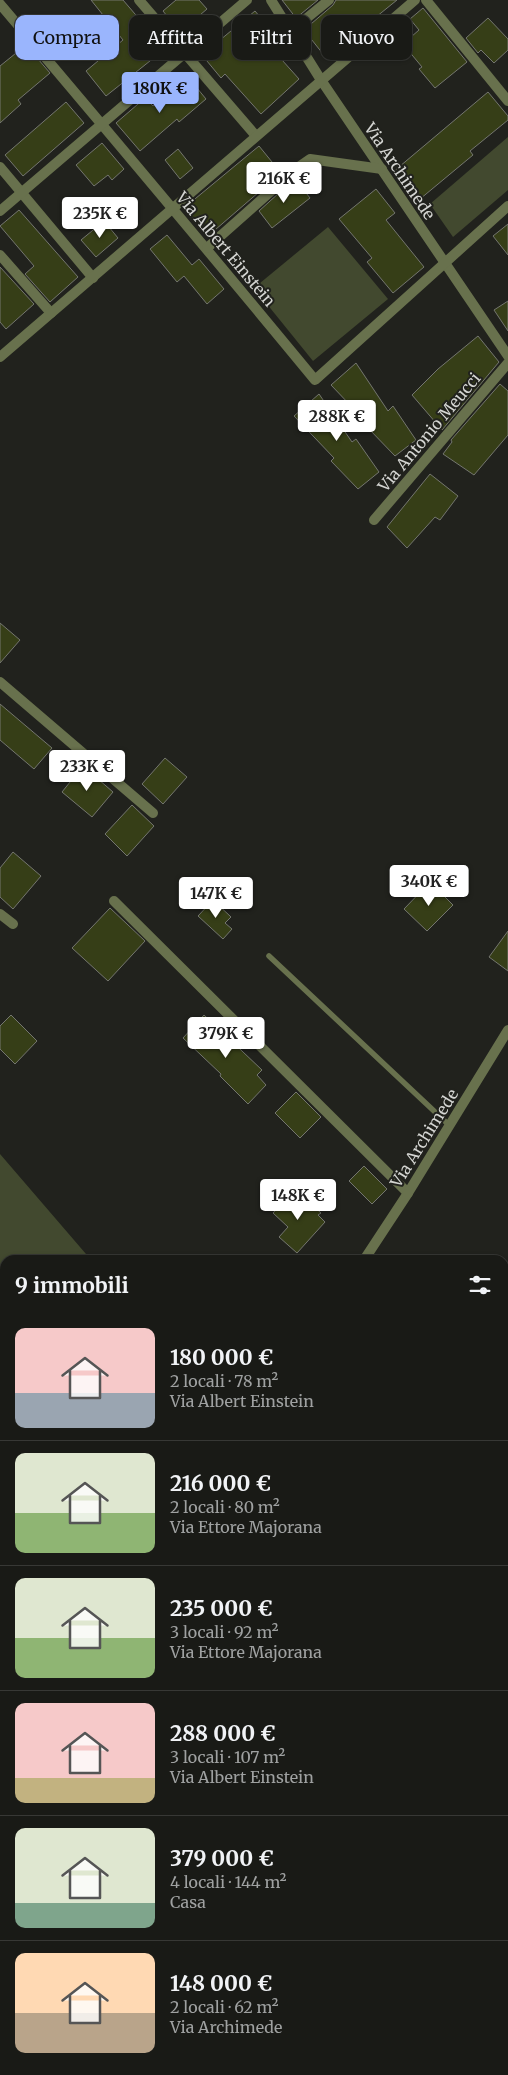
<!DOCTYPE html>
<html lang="it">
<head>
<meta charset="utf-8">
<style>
	:root { --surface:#191a16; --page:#22231f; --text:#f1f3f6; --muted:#9fa1a1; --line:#373835; --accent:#9ab5fd }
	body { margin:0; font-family:Merriweather,serif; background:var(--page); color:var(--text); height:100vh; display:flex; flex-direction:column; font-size:19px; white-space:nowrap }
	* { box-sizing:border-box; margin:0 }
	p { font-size:16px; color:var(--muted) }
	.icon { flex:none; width:28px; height:28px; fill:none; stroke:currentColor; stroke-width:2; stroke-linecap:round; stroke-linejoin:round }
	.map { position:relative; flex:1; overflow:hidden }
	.sheet { position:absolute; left:0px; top:1255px; width:509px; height:820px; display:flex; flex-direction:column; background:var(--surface); border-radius:15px 15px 0 0; box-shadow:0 1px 4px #0004,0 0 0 1px var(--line) }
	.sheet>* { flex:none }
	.top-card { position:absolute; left:15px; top:15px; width:479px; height:45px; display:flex; gap:10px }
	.price { position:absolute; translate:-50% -42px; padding:0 11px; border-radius:5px; background:#fff; color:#222; font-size:16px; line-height:32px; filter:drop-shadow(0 1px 2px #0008) }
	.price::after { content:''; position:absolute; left:50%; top:30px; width:15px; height:11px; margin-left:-8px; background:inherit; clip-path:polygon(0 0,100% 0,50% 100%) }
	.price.current { background:var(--accent); color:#111 }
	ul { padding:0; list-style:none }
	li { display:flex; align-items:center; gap:15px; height:125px; padding:0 15px }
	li+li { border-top:1px solid var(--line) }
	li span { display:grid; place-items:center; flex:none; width:140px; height:100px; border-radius:10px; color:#555 }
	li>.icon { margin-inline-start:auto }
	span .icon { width:60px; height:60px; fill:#fffc; stroke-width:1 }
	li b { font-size:21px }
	h2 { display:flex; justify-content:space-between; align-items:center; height:60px; padding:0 15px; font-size:21px }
	.chip { padding:0 18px; border-radius:10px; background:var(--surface); box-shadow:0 1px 4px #0004,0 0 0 1px var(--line); font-size:18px; line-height:45px }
	.chip.current { background:var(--accent); color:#111 }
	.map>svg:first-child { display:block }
	.green { fill:#42492f }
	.building { fill:#363e17; stroke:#74766f }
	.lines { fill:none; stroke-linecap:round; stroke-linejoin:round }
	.service { stroke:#68714d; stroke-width:5.5 }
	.minor { stroke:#68714d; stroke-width:10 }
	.labels { text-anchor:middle; stroke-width:4; stroke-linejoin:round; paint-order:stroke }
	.street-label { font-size:16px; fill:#d4d5d2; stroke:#21221d }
</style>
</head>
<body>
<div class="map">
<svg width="508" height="2075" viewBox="0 0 508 2075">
	<rect width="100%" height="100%" fill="#21221d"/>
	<g class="green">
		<polygon points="508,137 508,190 453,237 430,204"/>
		<polygon points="328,227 388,299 313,361 254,288"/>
		<polygon points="0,1154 86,1254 79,1260 5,1260 5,1325 0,1329"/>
		<polygon points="0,1991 5,1993 5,2061 0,2068"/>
		<polygon points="61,2070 124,2070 131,2073 130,2075 58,2075"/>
	</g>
	<g class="building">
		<polygon points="91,0 123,0 165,49 106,96 86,71 123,40"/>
		<polygon points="176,0 199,0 207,9 180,32 163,11"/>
		<polygon points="282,0 318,0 296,18"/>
		<polygon points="336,0 397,0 376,17 377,19 327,59 304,30 333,5"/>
		<polygon points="423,8 467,62 435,88 419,69 422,67 403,44 419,30 410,19"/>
		<polygon points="255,11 274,34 265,41 299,79 261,114 225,74 221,78 202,55"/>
		<polygon points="72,16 91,38 71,56 52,33"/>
		<polygon points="488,18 508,39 508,50 494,63 481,50 478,53 466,38"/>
		<polygon points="26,45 50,73 18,100 21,104 0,123 0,66"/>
		<polygon points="188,77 206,99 179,122 177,119 140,151 116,123 145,98 153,106"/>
		<polygon points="488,92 508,116 508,120 470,151 473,155 414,204 393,172"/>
		<polygon points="66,102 84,123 23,176 5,155"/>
		<polygon points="102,143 124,169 112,180 108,175 94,186 76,165"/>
		<polygon points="259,146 281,173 208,236 184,208"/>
		<polygon points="178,149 193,168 180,179 165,160"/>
		<polygon points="297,181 310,198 272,228 259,211 290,183 292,185"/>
		<polygon points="376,189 395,213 386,220 424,267 393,293 367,262 372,258 339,219"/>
		<polygon points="19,210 78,277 50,302 25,274 34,266 0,226"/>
		<polygon points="104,221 118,238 96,257 81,240"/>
		<polygon points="508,224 508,255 493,236"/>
		<polygon points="167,235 192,265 199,259 224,289 207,304 184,276 177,282 150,249"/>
		<polygon points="0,267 34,304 6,329 0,322"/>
		<polygon points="508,301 508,331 494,310"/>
		<polygon points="478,336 499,362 442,430 412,395 438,369"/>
		<polygon points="356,363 388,411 393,406 416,440 395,456 368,428 370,426 331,385"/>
		<polygon points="500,384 508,391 508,435 474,475 443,454 452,442 451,440"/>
		<polygon points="319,394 352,442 356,439 379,472 358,489 331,461 334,458 294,416"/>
		<polygon points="430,474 458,496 440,520 435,517 407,548 387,527"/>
		<polygon points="0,623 20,640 0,663"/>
		<polygon points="0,704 52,748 34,769 0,740"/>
		<polygon points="165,758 187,777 163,804 142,784"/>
		<polygon points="83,766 113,792 92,817 62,792"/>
		<polygon points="132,805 154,826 127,856 105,834"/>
		<polygon points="13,852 41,876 13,909 0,897 0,868"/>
		<polygon points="430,882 453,905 427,931 404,909"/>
		<polygon points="213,900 231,917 225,923 232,929 223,939 198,916"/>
		<polygon points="110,908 145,941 108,981 72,948"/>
		<polygon points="508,931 508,971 489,957"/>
		<polygon points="11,1015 37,1041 15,1064 0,1049 0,1026"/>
		<polygon points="204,1015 262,1070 257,1075 266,1085 248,1104 220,1076 221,1074 183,1038"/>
		<polygon points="296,1092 321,1117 300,1138 275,1113"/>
		<polygon points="364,1166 387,1189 372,1204 349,1181"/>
		<polygon points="295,1189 321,1213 318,1215 325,1222 297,1253 279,1237 288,1227 273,1213"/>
	</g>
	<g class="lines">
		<polyline class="service" points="269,956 450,1126"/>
		<g class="minor">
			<polyline points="139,0 256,136"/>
			<polyline points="271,0 321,80 508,356"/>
			<polyline points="426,0 508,101"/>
			<path d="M0,4C106,129 211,254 315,380L508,206"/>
			<polyline points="291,31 329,0"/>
			<polyline points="0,167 93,278"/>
			<polyline points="0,211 247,0"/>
			<polyline points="207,248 297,168 310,159 382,169"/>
			<polyline points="0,255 51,313"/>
			<polyline points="0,357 415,0"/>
			<polyline points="374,520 508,363"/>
			<polyline points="0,682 153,813"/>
			<polyline points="114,901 408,1193"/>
			<polyline points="0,914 13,924"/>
			<polyline points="364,1260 408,1193 508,1030"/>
			<polyline points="0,1421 5,1420"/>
			<polyline points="0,1523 5,1516"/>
			<polyline points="504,1700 508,1704"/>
			<polyline points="0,1984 5,1986"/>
			<polyline points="170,2070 184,2075"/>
			<polyline points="233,2070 246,2075"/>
			<polyline points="144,2075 147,2070"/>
		</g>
	</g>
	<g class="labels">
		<g class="street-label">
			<text transform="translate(400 171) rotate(56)" y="6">Via Archimede</text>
			<text transform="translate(226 249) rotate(50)" y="6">Via Albert Einstein</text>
			<text transform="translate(429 432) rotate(-50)" y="6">Via Antonio Meucci</text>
			<text transform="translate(424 1138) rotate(-58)" y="6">Via Archimede</text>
		</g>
	</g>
</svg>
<b class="price current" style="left:160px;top:114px">180K €</b>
<b class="price" style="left:284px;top:204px">216K €</b>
<b class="price" style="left:100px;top:239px">235K €</b>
<b class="price" style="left:337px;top:442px">288K €</b>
<b class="price" style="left:87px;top:792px">233K €</b>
<b class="price" style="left:429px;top:907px">340K €</b>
<b class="price" style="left:216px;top:919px">147K €</b>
<b class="price" style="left:226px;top:1059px">379K €</b>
<b class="price" style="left:298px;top:1221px">148K €</b>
<div class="top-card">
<a class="chip current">Compra</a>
<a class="chip">Affitta</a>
<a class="chip">Filtri</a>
<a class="chip">Nuovo</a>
</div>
<section class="sheet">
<h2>9 immobili<svg class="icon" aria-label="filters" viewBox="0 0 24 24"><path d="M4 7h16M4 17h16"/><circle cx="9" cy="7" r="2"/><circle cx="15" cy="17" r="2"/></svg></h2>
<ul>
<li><span style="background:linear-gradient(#f6c9c9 65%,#9aa5b1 0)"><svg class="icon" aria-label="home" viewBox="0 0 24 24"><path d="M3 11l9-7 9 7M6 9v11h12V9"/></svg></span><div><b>180 000 €</b><p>2 locali · 78 m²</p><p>Via Albert Einstein</p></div></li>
<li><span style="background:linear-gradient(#dfe7d0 60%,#8fb573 0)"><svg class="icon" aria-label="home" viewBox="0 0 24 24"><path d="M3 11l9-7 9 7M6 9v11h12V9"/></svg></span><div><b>216 000 €</b><p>2 locali · 80 m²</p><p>Via Ettore Majorana</p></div></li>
<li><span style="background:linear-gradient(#dfe7d0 60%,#8fb573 0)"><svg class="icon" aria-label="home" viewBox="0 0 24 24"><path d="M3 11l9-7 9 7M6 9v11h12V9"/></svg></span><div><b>235 000 €</b><p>3 locali · 92 m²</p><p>Via Ettore Majorana</p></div></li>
<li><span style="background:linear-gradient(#f6c9c9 75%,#c2b280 0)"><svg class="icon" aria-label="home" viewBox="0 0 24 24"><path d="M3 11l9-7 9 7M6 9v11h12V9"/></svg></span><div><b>288 000 €</b><p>3 locali · 107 m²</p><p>Via Albert Einstein</p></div></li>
<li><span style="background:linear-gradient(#dfe7d0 75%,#7fa58c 0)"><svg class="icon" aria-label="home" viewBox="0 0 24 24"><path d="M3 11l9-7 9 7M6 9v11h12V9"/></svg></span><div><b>379 000 €</b><p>4 locali · 144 m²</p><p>Casa</p></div></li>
<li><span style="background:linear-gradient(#ffd9b3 60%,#b9a48a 0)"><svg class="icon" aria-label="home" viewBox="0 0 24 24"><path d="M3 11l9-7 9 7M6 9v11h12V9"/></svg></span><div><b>148 000 €</b><p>2 locali · 62 m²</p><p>Via Archimede</p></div></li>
</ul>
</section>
</div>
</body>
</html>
